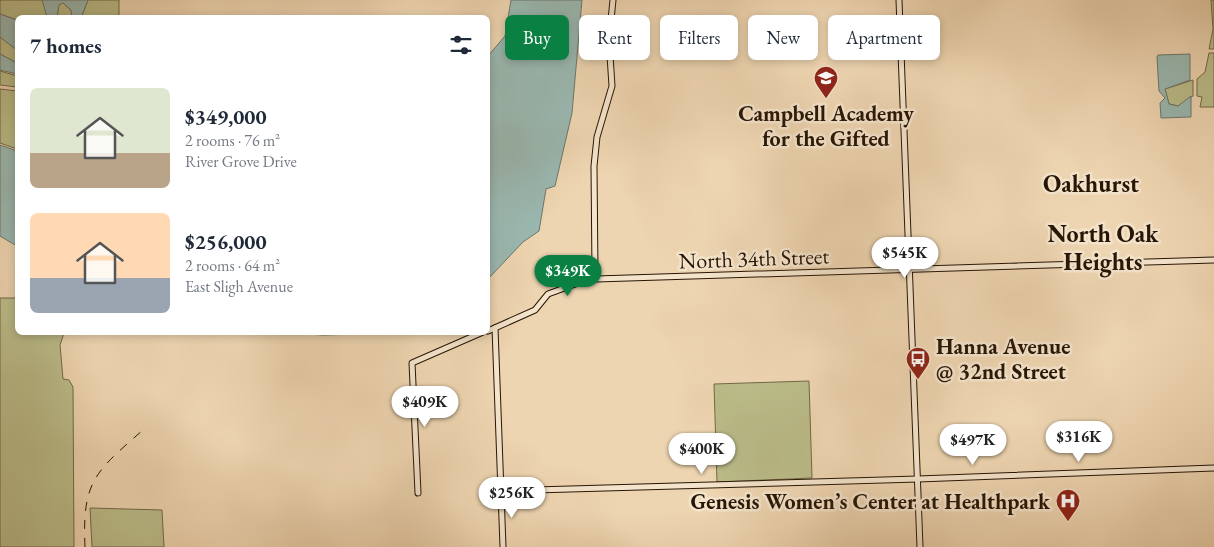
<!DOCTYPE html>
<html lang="en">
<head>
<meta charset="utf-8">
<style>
	:root { --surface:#fff; --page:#f2f2f3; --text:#1f2937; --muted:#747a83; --accent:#0b8043 }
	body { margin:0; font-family:"EB Garamond",serif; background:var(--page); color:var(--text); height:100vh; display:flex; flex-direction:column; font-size:19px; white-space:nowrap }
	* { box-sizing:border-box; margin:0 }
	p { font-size:16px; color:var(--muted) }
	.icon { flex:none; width:28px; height:28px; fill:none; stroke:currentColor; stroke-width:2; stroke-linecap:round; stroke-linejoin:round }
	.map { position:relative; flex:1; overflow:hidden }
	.side { position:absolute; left:15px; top:15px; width:475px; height:320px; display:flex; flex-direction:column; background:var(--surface); border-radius:8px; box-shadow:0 2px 8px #0003 }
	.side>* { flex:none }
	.hud { position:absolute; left:505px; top:15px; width:475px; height:45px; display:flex; gap:10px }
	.price { position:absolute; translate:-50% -42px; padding:0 11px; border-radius:18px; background:#fff; color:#222; font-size:16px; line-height:32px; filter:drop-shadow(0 1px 2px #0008) }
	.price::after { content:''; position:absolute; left:50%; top:30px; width:15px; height:11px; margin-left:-8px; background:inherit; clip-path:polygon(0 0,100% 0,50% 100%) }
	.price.active { background:var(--accent); color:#fff }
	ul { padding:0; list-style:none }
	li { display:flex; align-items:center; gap:15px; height:125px; padding:0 15px }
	li span { display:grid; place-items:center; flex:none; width:140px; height:100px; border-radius:8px; color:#555 }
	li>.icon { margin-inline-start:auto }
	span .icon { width:60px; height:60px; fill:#fffc; stroke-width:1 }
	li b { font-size:21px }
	h2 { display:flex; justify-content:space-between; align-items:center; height:60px; padding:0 15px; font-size:21px }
	.pill { padding:0 18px; border-radius:8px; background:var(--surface); box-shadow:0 2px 8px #0003; font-size:18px; line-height:45px }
	.pill.active { background:var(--accent); color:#fff }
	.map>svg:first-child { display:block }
	.green { fill:#bbbd8a; stroke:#716948 }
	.water { fill:#9ab8b1; stroke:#6c776c }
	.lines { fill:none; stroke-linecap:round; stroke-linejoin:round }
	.secondary-casing { stroke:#271505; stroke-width:7 }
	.secondary { stroke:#f4e4cc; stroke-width:5 }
	.rail { stroke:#271505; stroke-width:1; stroke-dasharray:9 9; stroke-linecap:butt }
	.labels { text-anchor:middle; stroke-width:5; stroke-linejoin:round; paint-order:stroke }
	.poi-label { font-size:22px; font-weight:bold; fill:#271505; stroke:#f4e4cc }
	.street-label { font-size:22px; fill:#271505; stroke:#f4e4cc }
	.neighbourhood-label { font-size:24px; font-weight:bold; fill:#271505; stroke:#f4e4cc }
</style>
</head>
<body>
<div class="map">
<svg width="1214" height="547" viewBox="0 0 1214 547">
	<rect width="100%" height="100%" fill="#eed5b1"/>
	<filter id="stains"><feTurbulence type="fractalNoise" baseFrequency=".004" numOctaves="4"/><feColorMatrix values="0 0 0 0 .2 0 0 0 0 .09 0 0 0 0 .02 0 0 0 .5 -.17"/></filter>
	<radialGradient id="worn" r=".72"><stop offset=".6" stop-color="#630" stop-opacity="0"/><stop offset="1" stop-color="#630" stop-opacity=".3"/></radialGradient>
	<g class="green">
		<polygon points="0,0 42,0 46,6 47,17 18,18 17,20 0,14"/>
		<polygon points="88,0 119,0 119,17 81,18"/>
		<polygon points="1211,0 1214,0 1214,49 1209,49 1213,29"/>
		<polygon points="63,3 71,10 72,17 57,17 59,4"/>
		<polygon points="0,37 17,50 17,63 0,54"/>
		<polygon points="1209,53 1214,53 1214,107 1200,107 1202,97 1197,96 1197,79 1205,72"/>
		<polygon points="0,71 17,76 17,87 0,85"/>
		<polygon points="1193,80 1193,96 1178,106 1169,104 1165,89"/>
		<polygon points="0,89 17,91 17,149 0,143"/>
		<polygon points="0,298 17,298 18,332 64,333 60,345 63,379 69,380 73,387 74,547 0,547"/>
		<polygon points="809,381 812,478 717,482 714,384"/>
		<polygon points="90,508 162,510 164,547 92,547"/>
	</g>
	<g class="water">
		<polygon points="42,0 88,0 81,18 72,17 71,10 63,3 59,5 57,17 47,17"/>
		<polygon points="511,0 582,0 572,113 555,186 546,189 539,231 523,242 488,279 488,56 505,36"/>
		<polygon points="0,14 17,20 17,50 0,37"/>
		<polygon points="0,54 17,63 17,74 0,70"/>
		<polygon points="1190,54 1190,80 1165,89 1169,104 1178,106 1191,96 1191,117 1161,118 1160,103 1165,98 1159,91 1157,57 1158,55"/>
		<polygon points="0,145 17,151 17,246 0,236"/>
		<polygon points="291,333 393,332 393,333 323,335"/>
	</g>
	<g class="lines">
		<defs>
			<g id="secondary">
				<polyline points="899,0 920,547"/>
				<polyline points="596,279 1214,260"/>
				<polyline points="495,328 503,547"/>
				<polyline points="488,331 535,310 548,294 589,279 595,272 594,166 597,137 612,86 609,40 613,0"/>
				<polyline points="502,491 918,479 1214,468"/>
				<polyline points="418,493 412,363 483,332"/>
			</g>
		</defs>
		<use href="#secondary" class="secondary-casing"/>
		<use href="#secondary" class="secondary"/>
		<path class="rail" d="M85,547C82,481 95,472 143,430"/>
	</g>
	<defs>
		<symbol id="school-pin" viewBox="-11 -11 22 30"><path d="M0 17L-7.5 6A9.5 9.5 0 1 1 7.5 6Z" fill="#8f2418" stroke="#f4e4cc"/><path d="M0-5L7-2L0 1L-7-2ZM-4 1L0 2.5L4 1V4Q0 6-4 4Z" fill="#fff"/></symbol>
		<symbol id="bus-pin" viewBox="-11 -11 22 30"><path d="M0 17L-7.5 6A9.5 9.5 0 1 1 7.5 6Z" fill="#8f2418" stroke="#f4e4cc"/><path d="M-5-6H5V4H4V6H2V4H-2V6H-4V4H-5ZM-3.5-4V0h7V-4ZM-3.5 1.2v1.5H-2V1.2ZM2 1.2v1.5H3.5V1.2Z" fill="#fff"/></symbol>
		<symbol id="hospital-pin" viewBox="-11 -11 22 30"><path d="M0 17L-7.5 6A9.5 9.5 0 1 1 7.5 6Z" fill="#8f2418" stroke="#f4e4cc"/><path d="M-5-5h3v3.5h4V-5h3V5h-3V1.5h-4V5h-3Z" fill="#fff"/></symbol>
	</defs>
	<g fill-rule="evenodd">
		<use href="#school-pin" x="812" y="64" width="28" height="38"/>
		<use href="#bus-pin" x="904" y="345" width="28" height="38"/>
		<use href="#hospital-pin" x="1054" y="487" width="28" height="38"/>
	</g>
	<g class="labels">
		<g class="poi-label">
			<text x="826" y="121">Campbell Academy<tspan x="826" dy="25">for the Gifted</tspan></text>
			<text x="936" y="354" text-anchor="start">Hanna Avenue<tspan x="936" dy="25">@ 32nd Street</tspan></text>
			<text x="1050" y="509" text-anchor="end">Genesis Women’s Center at Healthpark</text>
		</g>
		<g class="street-label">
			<text transform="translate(754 258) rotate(-2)" y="8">North 34th Street</text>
		</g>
		<g class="neighbourhood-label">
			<text x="1091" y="192">Oakhurst</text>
			<text x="1103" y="242">North Oak<tspan x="1103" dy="28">Heights</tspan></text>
		</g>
	</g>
	<rect width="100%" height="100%" filter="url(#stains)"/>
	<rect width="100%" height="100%" fill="url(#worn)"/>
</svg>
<b class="price" style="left:905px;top:279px">$545K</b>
<b class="price active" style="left:568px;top:297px">$349K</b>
<b class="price" style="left:425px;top:428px">$409K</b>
<b class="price" style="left:1079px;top:463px">$316K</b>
<b class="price" style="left:973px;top:466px">$497K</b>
<b class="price" style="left:702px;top:475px">$400K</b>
<b class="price" style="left:512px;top:519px">$256K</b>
<div class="hud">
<a class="pill active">Buy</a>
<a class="pill">Rent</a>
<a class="pill">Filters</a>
<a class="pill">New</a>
<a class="pill">Apartment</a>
</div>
<section class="side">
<h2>7 homes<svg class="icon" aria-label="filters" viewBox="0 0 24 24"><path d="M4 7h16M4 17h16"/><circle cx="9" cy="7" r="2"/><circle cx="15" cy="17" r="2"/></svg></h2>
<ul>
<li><span style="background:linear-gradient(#dfe7d0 65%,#b9a48a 0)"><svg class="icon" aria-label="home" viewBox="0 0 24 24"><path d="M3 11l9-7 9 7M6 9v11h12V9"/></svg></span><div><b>$349,000</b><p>2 rooms · 76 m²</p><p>River Grove Drive</p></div></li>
<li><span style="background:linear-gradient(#ffd9b3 65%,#9aa5b1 0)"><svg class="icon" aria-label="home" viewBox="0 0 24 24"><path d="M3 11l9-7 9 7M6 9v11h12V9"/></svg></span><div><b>$256,000</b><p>2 rooms · 64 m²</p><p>East Sligh Avenue</p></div></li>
</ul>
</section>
</div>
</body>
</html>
